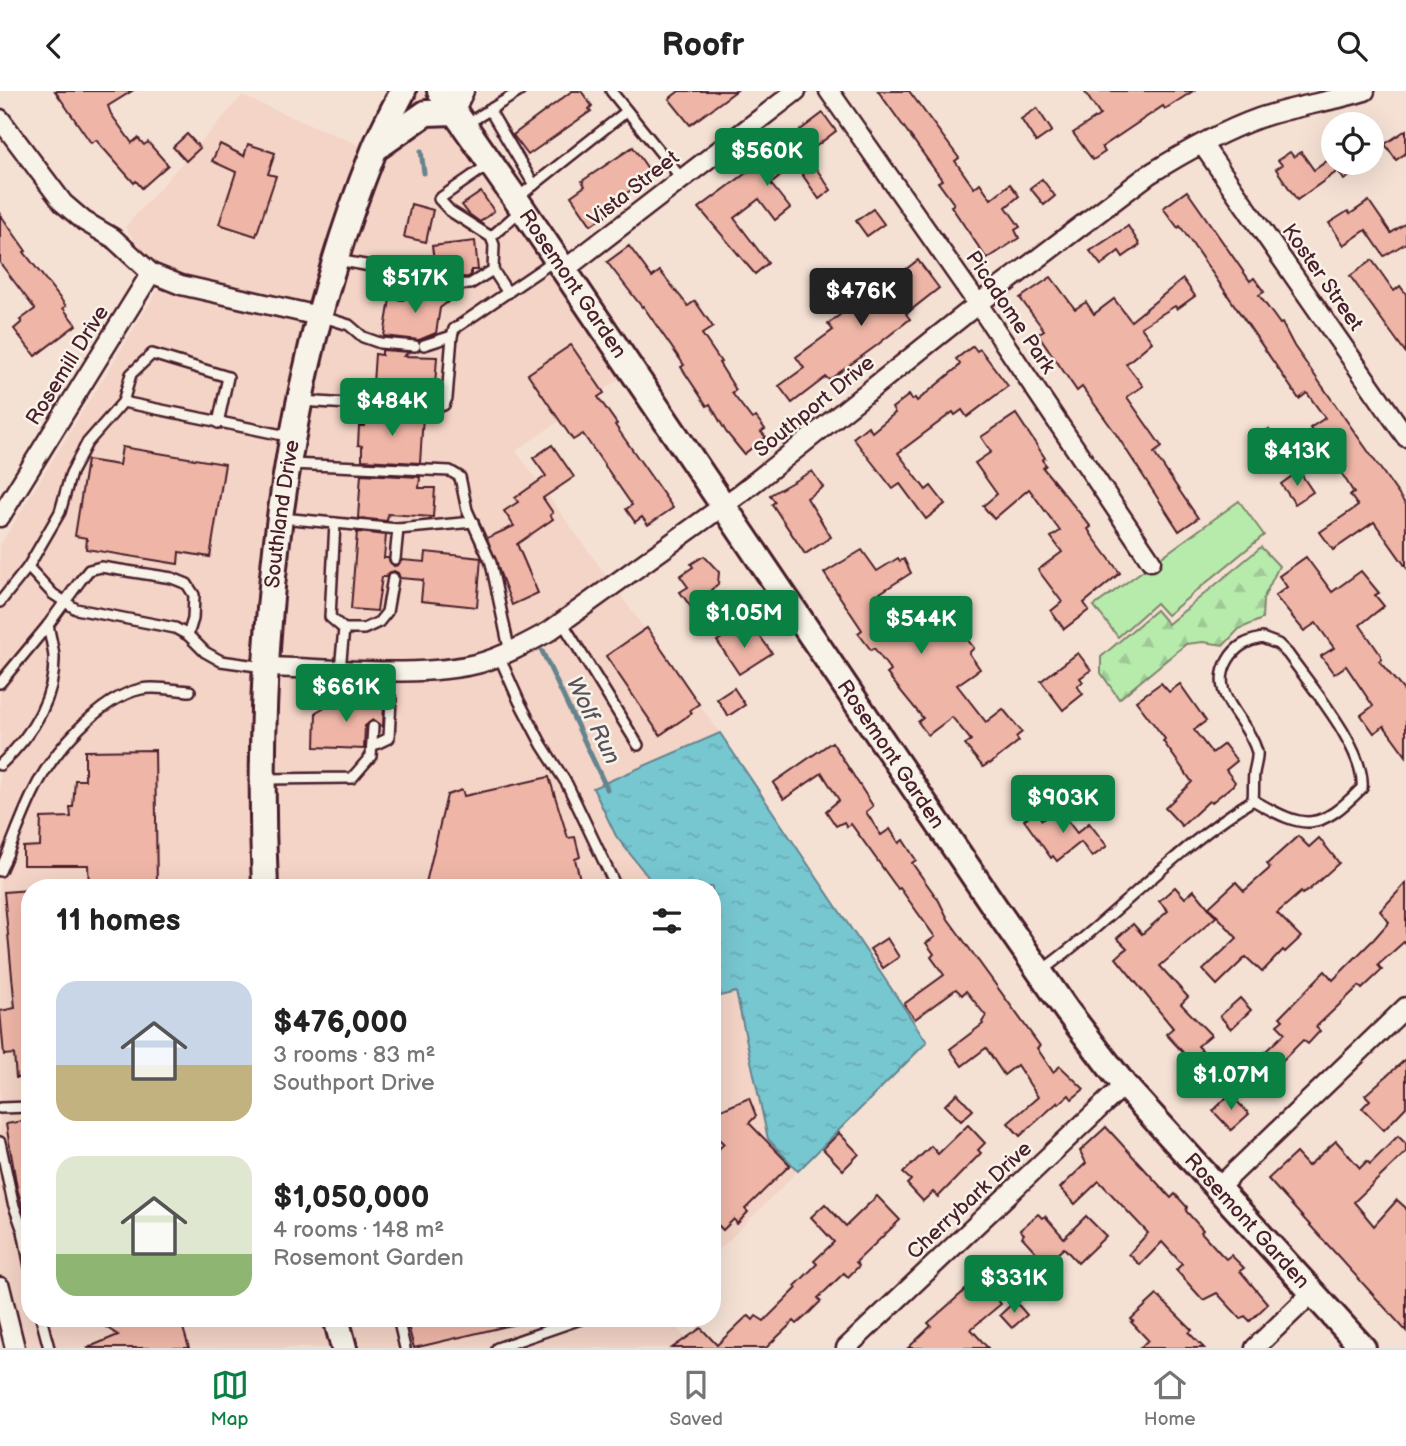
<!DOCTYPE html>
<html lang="en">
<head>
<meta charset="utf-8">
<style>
	:root { --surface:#fff; --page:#f2f2f2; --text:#222; --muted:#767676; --line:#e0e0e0; --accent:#0b8043 }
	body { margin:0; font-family:"Balsamiq Sans",sans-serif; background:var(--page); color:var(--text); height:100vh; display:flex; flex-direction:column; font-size:26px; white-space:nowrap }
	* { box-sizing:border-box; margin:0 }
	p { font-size:23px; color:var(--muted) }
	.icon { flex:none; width:38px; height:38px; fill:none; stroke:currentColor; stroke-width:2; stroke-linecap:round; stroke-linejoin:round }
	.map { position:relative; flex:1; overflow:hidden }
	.sheet { position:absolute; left:21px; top:788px; width:700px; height:448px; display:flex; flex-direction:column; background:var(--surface); border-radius:28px; box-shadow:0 7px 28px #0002 }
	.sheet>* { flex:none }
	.controls { position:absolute; left:1321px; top:21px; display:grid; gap:14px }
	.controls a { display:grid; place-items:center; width:63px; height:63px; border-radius:50%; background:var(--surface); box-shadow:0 7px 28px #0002; font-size:35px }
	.price { position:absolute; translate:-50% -60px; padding:0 16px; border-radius:7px; background:var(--accent); color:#fff; font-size:23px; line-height:46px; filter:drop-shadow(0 2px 4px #0008) }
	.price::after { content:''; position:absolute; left:50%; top:42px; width:21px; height:16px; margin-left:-10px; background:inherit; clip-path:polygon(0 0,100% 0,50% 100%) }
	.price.on { background:#222; color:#fff }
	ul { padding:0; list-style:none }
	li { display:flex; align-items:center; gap:21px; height:175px; padding:0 35px }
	li span { display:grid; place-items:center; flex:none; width:196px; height:140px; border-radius:21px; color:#555 }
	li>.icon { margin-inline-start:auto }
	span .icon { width:84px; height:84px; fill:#fffc; stroke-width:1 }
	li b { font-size:30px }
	h2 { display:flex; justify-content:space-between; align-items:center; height:84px; padding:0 35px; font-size:30px }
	header { display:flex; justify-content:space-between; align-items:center; height:91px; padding:0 35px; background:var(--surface); font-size:32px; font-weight:700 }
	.dock { display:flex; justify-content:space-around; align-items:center; height:98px; border-top:2px solid var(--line); background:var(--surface); font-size:19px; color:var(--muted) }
	.dock a { display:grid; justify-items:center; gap:4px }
	.dock .on { color:var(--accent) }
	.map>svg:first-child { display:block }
	.built { fill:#f3d4c6 }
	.grass { fill:#b7ebac; stroke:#80856c; stroke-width:2 }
	.forest { fill:url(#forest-firs); stroke:#80856c; stroke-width:2 }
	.water { fill:url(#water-ripples); stroke:#65848f; stroke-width:2 }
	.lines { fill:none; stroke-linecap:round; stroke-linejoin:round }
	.stream { stroke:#65848f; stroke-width:5 }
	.building { fill:#efb6a7; stroke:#4a1f2b; stroke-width:2 }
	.lane-casing { stroke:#4a1f2b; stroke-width:14 }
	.street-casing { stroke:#4a1f2b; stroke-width:23 }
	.secondary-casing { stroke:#4a1f2b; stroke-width:30 }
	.lane { stroke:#f7f3e8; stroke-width:9 }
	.street { stroke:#f7f3e8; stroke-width:18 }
	.secondary { stroke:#f7f3e8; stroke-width:24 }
	.labels { text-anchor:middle; stroke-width:5; stroke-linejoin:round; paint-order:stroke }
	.street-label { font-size:21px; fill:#4a1f2b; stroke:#f7f3e8 }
	.water-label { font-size:23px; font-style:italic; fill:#58515d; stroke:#f7f3e8 }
</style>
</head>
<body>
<header><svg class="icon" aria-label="back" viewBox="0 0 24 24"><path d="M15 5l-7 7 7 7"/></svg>Roofr<svg class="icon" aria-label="search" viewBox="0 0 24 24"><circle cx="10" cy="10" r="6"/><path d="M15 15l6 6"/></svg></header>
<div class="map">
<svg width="1406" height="1257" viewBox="0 0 1406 1257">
	<defs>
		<pattern id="forest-firs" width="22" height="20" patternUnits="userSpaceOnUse" patternTransform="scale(1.75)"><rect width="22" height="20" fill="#b7ebac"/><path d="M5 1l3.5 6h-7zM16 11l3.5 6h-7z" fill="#9fc994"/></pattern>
		<pattern id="water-ripples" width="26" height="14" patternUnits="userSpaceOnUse" patternTransform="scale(1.75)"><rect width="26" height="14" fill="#77c7d1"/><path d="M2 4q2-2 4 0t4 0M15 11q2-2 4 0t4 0" fill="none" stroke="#68aab4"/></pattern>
	</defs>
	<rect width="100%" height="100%" fill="#f5e1d4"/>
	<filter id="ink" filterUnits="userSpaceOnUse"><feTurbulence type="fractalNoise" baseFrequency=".0143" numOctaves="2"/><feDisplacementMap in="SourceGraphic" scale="14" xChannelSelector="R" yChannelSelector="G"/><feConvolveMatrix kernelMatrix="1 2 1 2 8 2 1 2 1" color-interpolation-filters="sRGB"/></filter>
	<g filter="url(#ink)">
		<g class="built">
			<polygon points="403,0 440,0 631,280 516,360 720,642 593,697 616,745 656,796 30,796 30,1227 670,1227 693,1257 15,1257 0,1197 0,454 164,189 125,136 242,5 373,60"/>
			<polygon points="736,901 768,1048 798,1080 712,1166 712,907"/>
		</g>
		<polygon class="grass" points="1239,410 1264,444 1167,524 1156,512 1118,546 1094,515"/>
		<polygon class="forest" points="1261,456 1279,475 1263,508 1262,528 1239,538 1224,554 1203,551 1186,553 1119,608 1101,582 1101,566 1156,519 1168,533"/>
		<polygon class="water" points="720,642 927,951 798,1080 768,1048 736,901 712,907 712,796 656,796 616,745 593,697"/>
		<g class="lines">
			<g class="stream">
				<polyline points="421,60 424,82"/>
				<polyline points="542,560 607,698"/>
			</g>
		</g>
		<g class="building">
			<polygon points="55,0 132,0 108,15 111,23 132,52 138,47 144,54 148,51 168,74 142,97 136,90 134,92 96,49 91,52"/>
			<polygon points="572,0 581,0 592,15 589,18 591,20 528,64 513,44"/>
			<polygon points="679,0 736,0 690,34 669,8"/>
			<polygon points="878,0 909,0 959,67 955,70 974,97 980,92 991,108 1010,93 1019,105 1006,116 1020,136 1015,139 1019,147 987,168 951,115 954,113 938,91 942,89"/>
			<polygon points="1084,0 1193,0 1165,18 1163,15 1102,56 1105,61 1093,69 1073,42 1100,24"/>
			<polygon points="1037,17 1052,40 1036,51 1021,28"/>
			<polygon points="823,22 836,40 806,63 831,99 819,108 795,73 771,93 790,117 775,129 759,108 734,127 768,172 755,183 699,117 765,68 771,61 768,57 783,45 787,49"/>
			<polygon points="1406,39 1406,62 1396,69 1385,53"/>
			<polygon points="187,43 200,57 186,70 173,56"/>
			<polygon points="220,53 244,65 248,53 275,62 268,83 276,85 256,145 219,133 236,81 212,70"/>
			<polygon points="633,56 653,85 602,118 606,124 591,134 571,105 585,95 582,90"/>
			<polygon points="1290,61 1294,66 1301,61 1314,79 1334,65 1334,72 1371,72 1344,89 1338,80 1297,109 1276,78 1282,74 1278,69"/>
			<polygon points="1042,88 1055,105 1044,114 1030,97"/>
			<polygon points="1187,100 1250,190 1254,187 1264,201 1259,204 1280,233 1282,232 1294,255 1406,414 1406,476 1374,431 1333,459 1320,441 1358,415 1350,404 1354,402 1344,386 1310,337 1325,327 1307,302 1299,308 1180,135 1178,137 1163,117"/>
			<polygon points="481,101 494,120 480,131 469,123 462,114"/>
			<polygon points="1369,110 1391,142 1406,132 1406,152 1384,165 1366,139 1344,154 1329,132 1348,120 1350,123"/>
			<polygon points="411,113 433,119 426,151 404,146"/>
			<polygon points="873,118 884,133 867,145 856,130"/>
			<polygon points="0,123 26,160 24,161 66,215 63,217 76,234 35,265 14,238 22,231 20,229 35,218 0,172"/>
			<polygon points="1128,135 1140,154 1123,166 1119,160 1101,174 1090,160"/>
			<polygon points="475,150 478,179 471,179 471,184 468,186 447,187 436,184 432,155"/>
			<polygon points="629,155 652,186 660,180 688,215 695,210 713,236 702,243 721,271 719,272 736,299 732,302 752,328 756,326 765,338 761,341 766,346 744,363 726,341 710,313 707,315 681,276 684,274 643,215 642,216 607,171"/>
			<polygon points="918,169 939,197 906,223 910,228 876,255 829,289 826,286 792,312 779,295 804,277 796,266 833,239 828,233 850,216 848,214 880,189 884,195"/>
			<polygon points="1372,169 1394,200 1400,195 1406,203 1406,262 1350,185"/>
			<polygon points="1051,186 1075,218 1086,211 1094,223 1114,208 1131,230 1183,188 1195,205 1177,218 1175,215 1141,236 1152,251 1126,273 1143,295 1127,306 1162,356 1154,362 1198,427 1179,440 1114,340 1082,296 1077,300 1038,243 1044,239 1020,207"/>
			<polygon points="424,196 441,200 449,210 440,217 436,242 419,249 384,245 390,208 403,209"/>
			<polygon points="571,254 604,302 598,306 617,333 615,334 673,417 648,434 642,426 635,431 626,418 632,414 583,343 573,349 528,283"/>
			<polygon points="973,255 977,260 980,258 1008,295 967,326 962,319 955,324 953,321 898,362 926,399 931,395 945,413 926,428 900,393 893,398 853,347 868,335 872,341 895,322 892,317 909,304 912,309 915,307 917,310 958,276 960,273 956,268"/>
			<polygon points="382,259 409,261 404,265 437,266 434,309 372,307 375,263 382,264"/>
			<polygon points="371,321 423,325 420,372 362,369 362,355 358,354 359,335 365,335 365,327 371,327"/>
			<polygon points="1016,323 1045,367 1042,369 1046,374 1043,377 1091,436 1088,438 1093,446 1120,482 1084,512 1089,519 1064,538 1051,520 1062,511 1038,479 1062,461 1051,446 1060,440 1029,398 994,428 983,415 997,403 975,372 991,361 981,346"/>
			<polygon points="1269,338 1278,351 1262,362 1253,349"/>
			<polygon points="552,354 574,386 543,407 553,422 550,424 553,428 517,453 538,502 512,514 487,447 514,435 504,420 518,411 515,407 546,385 533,367"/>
			<polygon points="122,356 225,373 210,466 179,461 178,473 86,458 87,447 75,445 87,369 119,374"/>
			<polygon points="812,380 823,396 807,407 831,446 805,463 772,413 775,411 770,404"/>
			<polygon points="1299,380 1313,401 1295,413 1281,393"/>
			<polygon points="361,383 420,386 419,397 435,397 433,426 388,423 387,430 358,427"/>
			<polygon points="357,441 386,444 384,467 388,467 394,475 398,474 402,469 425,471 426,461 481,467 477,516 421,510 423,489 400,487 398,482 394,480 388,482 386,486 382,486 377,520 351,518"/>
			<polygon points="862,459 877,480 898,467 900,470 904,468 911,482 880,502 903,532 931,510 958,545 962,542 974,557 969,562 980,578 957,594 986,631 1003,618 1022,641 1016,646 1019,650 990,673 989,672 983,676 965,654 971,649 952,626 928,644 918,631 923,627 887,583 891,580 874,557 871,559 858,542 862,539 824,482"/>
			<polygon points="704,465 719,481 718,493 711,499 720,512 699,527 680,501 688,496 680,485 693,476 691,473"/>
			<polygon points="1306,466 1332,501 1361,480 1379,502 1375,504 1384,515 1360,534 1380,563 1382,568 1379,570 1406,602 1406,665 1384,635 1374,642 1361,624 1373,615 1346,575 1334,583 1321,565 1334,557 1316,532 1304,540 1275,505 1287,496 1279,485"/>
			<polygon points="647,537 699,613 690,619 692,622 660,644 606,565"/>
			<polygon points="754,537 772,562 739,583 717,550 733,540 738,547"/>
			<polygon points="1078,562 1091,579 1080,587 1083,591 1077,595 1083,603 1063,619 1041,590"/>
			<polygon points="1161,592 1169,601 1180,593 1206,630 1194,639 1212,662 1224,653 1237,670 1226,679 1235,691 1233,694 1211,712 1209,710 1182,735 1165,717 1192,691 1163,650 1165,648 1136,610"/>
			<polygon points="734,597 745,614 728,625 717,608"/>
			<polygon points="339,608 367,609 368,614 373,617 381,612 384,613 383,636 373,629 365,635 364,658 315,656 316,621"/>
			<polygon points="832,651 873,715 866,721 881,744 890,738 899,752 903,749 916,769 912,772 939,810 948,828 1040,955 1037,957 1053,981 1060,975 1084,998 1072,1008 1069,1004 1059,1013 1058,1011 1020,1045 1008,1032 1038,1006 1017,974 1004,984 986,957 962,975 950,958 983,933 982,931 986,925 966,900 962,904 956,898 915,928 904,913 944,884 931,866 934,863 926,852 935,846 900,797 898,798 851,733 847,736 844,731 836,735 826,720 839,709 822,682 784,708 773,692"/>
			<polygon points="155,659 157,796 89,796 88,774 23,774 23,756 40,755 41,727 71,726 70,716 73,716 75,689 85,689 85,660"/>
			<polygon points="549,686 568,747 575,746 580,766 575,768 582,796 425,796 447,704 462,699 464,705"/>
			<polygon points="1057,716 1077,742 1089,732 1107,755 1092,766 1081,751 1057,770 1053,765 1051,767 1024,729 1035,720 1042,729"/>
			<polygon points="1298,745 1309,756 1319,747 1339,772 1309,799 1302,803 1301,801 1277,822 1301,846 1285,861 1283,859 1262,881 1246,866 1217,894 1203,879 1237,847 1209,816 1236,791 1244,800 1270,777 1267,773"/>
			<polygon points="1406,792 1406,849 1378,874 1382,879 1362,898 1359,895 1316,936 1320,940 1308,953 1303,949 1265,987 1252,973 1285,942 1277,934 1283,929 1280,926 1323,882 1325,880 1333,889 1374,848 1389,831 1380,820"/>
			<polygon points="1175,796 1185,807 1194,799 1216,826 1160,875 1188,906 1181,913 1211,944 1198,955 1202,959 1190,969 1166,943 1173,937 1116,867 1127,857 1117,847 1133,833 1142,843 1168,820 1159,810"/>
			<polygon points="30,799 30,986 16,987 14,963 4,964 0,920 15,917 4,801"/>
			<polygon points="887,847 899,866 883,877 870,858"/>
			<polygon points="1240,907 1251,919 1231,938 1220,925"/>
			<polygon points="1406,968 1406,1016 1384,1039 1362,1017 1370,1009 1365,1004"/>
			<polygon points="957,1002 973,1019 961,1030 945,1014"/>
			<polygon points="1230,1003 1249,1023 1231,1039 1213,1020"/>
			<polygon points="749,1007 756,1025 749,1032 790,1074 745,1118 748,1121 737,1133 734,1128 723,1139 712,1128 712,1064 724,1053 712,1041 712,1023"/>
			<polygon points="30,1029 30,1124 25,1124 17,1097 6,1033"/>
			<polygon points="968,1034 985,1052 978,1059 981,1062 938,1106 933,1101 923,1110 907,1093 911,1089 903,1082 931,1055 938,1063"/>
			<polygon points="1106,1036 1171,1107 1175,1103 1187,1116 1186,1120 1203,1139 1201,1141 1221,1163 1226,1168 1231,1164 1244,1177 1240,1180 1268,1213 1250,1230 1245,1225 1241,1228 1217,1202 1203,1209 1176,1179 1182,1173 1162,1151 1140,1174 1129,1163 1148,1142 1099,1090 1075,1113 1060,1097 1086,1072 1080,1060"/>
			<polygon points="839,1042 859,1063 843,1079 823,1058"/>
			<polygon points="1398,1045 1406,1053 1406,1061 1354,1111 1374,1135 1397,1109 1406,1117 1406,1240 1268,1088 1296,1062 1308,1075 1336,1050 1360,1077 1367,1070 1370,1073"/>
			<polygon points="877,1105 900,1129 856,1171 859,1175 848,1186 844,1182 818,1207 821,1210 806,1225 797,1233 794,1230 766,1257 672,1257 701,1237 717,1254 745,1227 749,1225 753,1229 756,1225 764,1230 797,1197 795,1195 817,1173 814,1170 834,1151 811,1126 825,1113 846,1135"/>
			<polygon points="1038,1123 1042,1127 1045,1125 1064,1147 1086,1125 1106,1145 1078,1172 1064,1157 1048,1171 1046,1169 1044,1170 1022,1146 1024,1143 1020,1139"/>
			<polygon points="979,1187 1001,1213 971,1238 988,1257 908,1257 931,1235 928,1232"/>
			<polygon points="1157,1204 1192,1239 1189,1242 1204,1257 1140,1257 1148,1249 1131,1231 1133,1230 1131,1228"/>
			<polygon points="1015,1210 1027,1224 1012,1237 1000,1224"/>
			<polygon points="92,1227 180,1227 189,1257 87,1257 118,1244"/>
			<polygon points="406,1227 519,1227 520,1232 414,1257"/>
		</g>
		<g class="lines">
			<defs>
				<g id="lane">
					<polyline points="611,0 682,88"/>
					<polyline points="489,18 534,94"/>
					<polyline points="465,34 520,0"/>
					<polyline points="488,74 439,108 450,120 491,146"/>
					<polyline points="516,108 627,20"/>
					<polyline points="337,169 376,176 446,194 470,193 493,179 494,154 491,146 520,120"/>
					<polyline points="493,179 508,202"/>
					<polyline points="320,225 349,234 363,246 380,252 415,255"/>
					<polyline points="424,254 452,245"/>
					<polyline points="301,310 430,318 444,314 447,307 452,245 454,238 555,169"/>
					<polyline points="123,311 292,346"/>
					<polyline points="218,332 228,286 152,263 131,283 123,311 87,352 71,382 60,421 28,476 53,503 76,518 175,537 188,544 205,561 221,570 264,576"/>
					<polyline points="290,373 450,380 460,386 467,419 491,472 510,562"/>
					<polyline points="281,427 335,432"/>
					<polyline points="398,438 473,431"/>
					<polyline points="393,487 387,521 379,531 364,538 344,538 330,526 335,432 398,438 395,468"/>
					<polyline points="0,511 28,476"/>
					<polyline points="562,531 638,654"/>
					<path d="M1262,547L1278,553L1288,563C1310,594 1366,659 1362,697C1319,740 1306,740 1253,709C1254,700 1253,691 1254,682C1255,675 1258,668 1257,661C1248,627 1207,605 1228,569C1236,555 1247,550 1262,547Z"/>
					<polyline points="499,565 519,610 542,654 567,693 616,796"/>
					<polyline points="340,578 344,538"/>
					<polyline points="0,592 48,534 80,490 89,479 101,476 172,487 187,493 194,504 193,528 188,544"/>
					<polyline points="374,610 376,580"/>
					<polyline points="372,655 389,647 391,608 375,603"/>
					<path d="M0,674C30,646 55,609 54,566C53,555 50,544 48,534"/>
					<polyline points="264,688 352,687 371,665 373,636"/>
					<path d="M0,780C12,754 21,726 34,700C52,662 99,607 141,598C156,595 175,599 190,600"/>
					<path d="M1041,880C1115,827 1175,757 1253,709"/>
					<polyline points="0,1017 30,1016"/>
					<polyline points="0,1051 13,1112 23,1140 30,1176"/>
					<polyline points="41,1227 49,1257"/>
					<polyline points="398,1227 405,1257"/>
					<polyline points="497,1257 584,1227"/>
				</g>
				<g id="street">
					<polyline points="829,0 978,213 1151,470"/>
					<polyline points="454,21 464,0"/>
					<polyline points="0,28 63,112 84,130 113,147 151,182 181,194 319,225"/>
					<polyline points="1202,53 1406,346"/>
					<polyline points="564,179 796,0"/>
					<polyline points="0,426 151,182"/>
					<path d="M266,576C331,577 417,588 480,572C504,565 526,553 548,541L741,402L978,213L1148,84C1183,62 1220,41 1259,27C1294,15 1330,11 1365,0"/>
					<polyline points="1217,1098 1406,916"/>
					<polyline points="0,1196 15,1257"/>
					<polyline points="846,1257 1124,994"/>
					<polyline points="1255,1257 1312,1202"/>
				</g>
				<g id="secondary">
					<path id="s1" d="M440,0L522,117L996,818L1067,920L1124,994L1363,1257"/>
					<polyline points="379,55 426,22 454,21"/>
					<path id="s2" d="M265,796C254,551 281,292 373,62C381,41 393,20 403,0"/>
					<polyline points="336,1227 344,1257"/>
				</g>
			</defs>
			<use href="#lane" class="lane-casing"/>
			<use href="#street" class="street-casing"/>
			<use href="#secondary" class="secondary-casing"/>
			<use href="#lane" class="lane"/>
			<use href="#street" class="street"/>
			<use href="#secondary" class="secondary"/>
		</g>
	</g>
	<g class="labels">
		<g class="street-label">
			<text transform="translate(633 97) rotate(-38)" y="7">Vista Street</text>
			<text transform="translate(1323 186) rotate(55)" y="7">Koster Street</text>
			<text dy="7" stroke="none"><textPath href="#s1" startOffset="234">Rosemont Garden</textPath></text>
			<text transform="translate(1011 221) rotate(56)" y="7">Picadome Park</text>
			<text transform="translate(67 274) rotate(-58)" y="7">Rosemill Drive</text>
			<text transform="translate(814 315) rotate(-39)" y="7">Southport Drive</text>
			<text dy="7" stroke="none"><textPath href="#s2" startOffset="374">Southland Drive</textPath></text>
			<text dy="7" stroke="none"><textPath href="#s1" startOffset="802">Rosemont Garden</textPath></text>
			<text transform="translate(969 1109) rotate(-43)" y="7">Cherrybark Drive</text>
			<text dy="7" stroke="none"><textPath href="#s1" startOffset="1390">Rosemont Garden</textPath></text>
		</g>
		<g class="water-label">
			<text transform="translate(594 629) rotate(64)" y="8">Wolf Run</text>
		</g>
	</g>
</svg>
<div class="controls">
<a><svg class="icon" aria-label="locate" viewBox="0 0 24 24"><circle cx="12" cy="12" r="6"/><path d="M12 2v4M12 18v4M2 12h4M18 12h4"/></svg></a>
</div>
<b class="price" style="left:767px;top:97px">$560K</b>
<b class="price" style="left:415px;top:224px">$517K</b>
<b class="price on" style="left:861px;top:237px">$476K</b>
<b class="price" style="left:392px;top:347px">$484K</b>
<b class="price" style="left:1297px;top:397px">$413K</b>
<b class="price" style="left:744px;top:559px">$1.05M</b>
<b class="price" style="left:921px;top:565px">$544K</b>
<b class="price" style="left:346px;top:633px">$661K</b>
<b class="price" style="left:1063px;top:744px">$903K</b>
<b class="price" style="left:1231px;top:1021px">$1.07M</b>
<b class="price" style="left:1014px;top:1224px">$331K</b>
<section class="sheet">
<h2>11 homes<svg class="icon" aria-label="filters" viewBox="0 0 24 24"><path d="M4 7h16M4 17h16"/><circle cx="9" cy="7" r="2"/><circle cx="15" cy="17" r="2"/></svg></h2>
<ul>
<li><span style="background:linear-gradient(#c9d6e8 60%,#c2b280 0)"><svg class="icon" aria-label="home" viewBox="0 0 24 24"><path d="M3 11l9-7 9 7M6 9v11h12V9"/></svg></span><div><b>$476,000</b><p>3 rooms · 83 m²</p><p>Southport Drive</p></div></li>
<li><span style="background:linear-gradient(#dfe7d0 70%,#8fb573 0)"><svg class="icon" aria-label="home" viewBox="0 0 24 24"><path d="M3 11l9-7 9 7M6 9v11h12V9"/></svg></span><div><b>$1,050,000</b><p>4 rooms · 148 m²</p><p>Rosemont Garden</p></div></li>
</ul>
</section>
</div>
<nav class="dock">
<a class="on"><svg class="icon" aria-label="map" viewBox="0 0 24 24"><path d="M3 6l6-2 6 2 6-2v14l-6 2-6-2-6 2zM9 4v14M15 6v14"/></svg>Map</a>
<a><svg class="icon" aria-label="saved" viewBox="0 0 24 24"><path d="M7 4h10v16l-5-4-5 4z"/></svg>Saved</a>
<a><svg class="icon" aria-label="home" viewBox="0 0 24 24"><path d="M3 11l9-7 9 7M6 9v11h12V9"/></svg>Home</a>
</nav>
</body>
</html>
